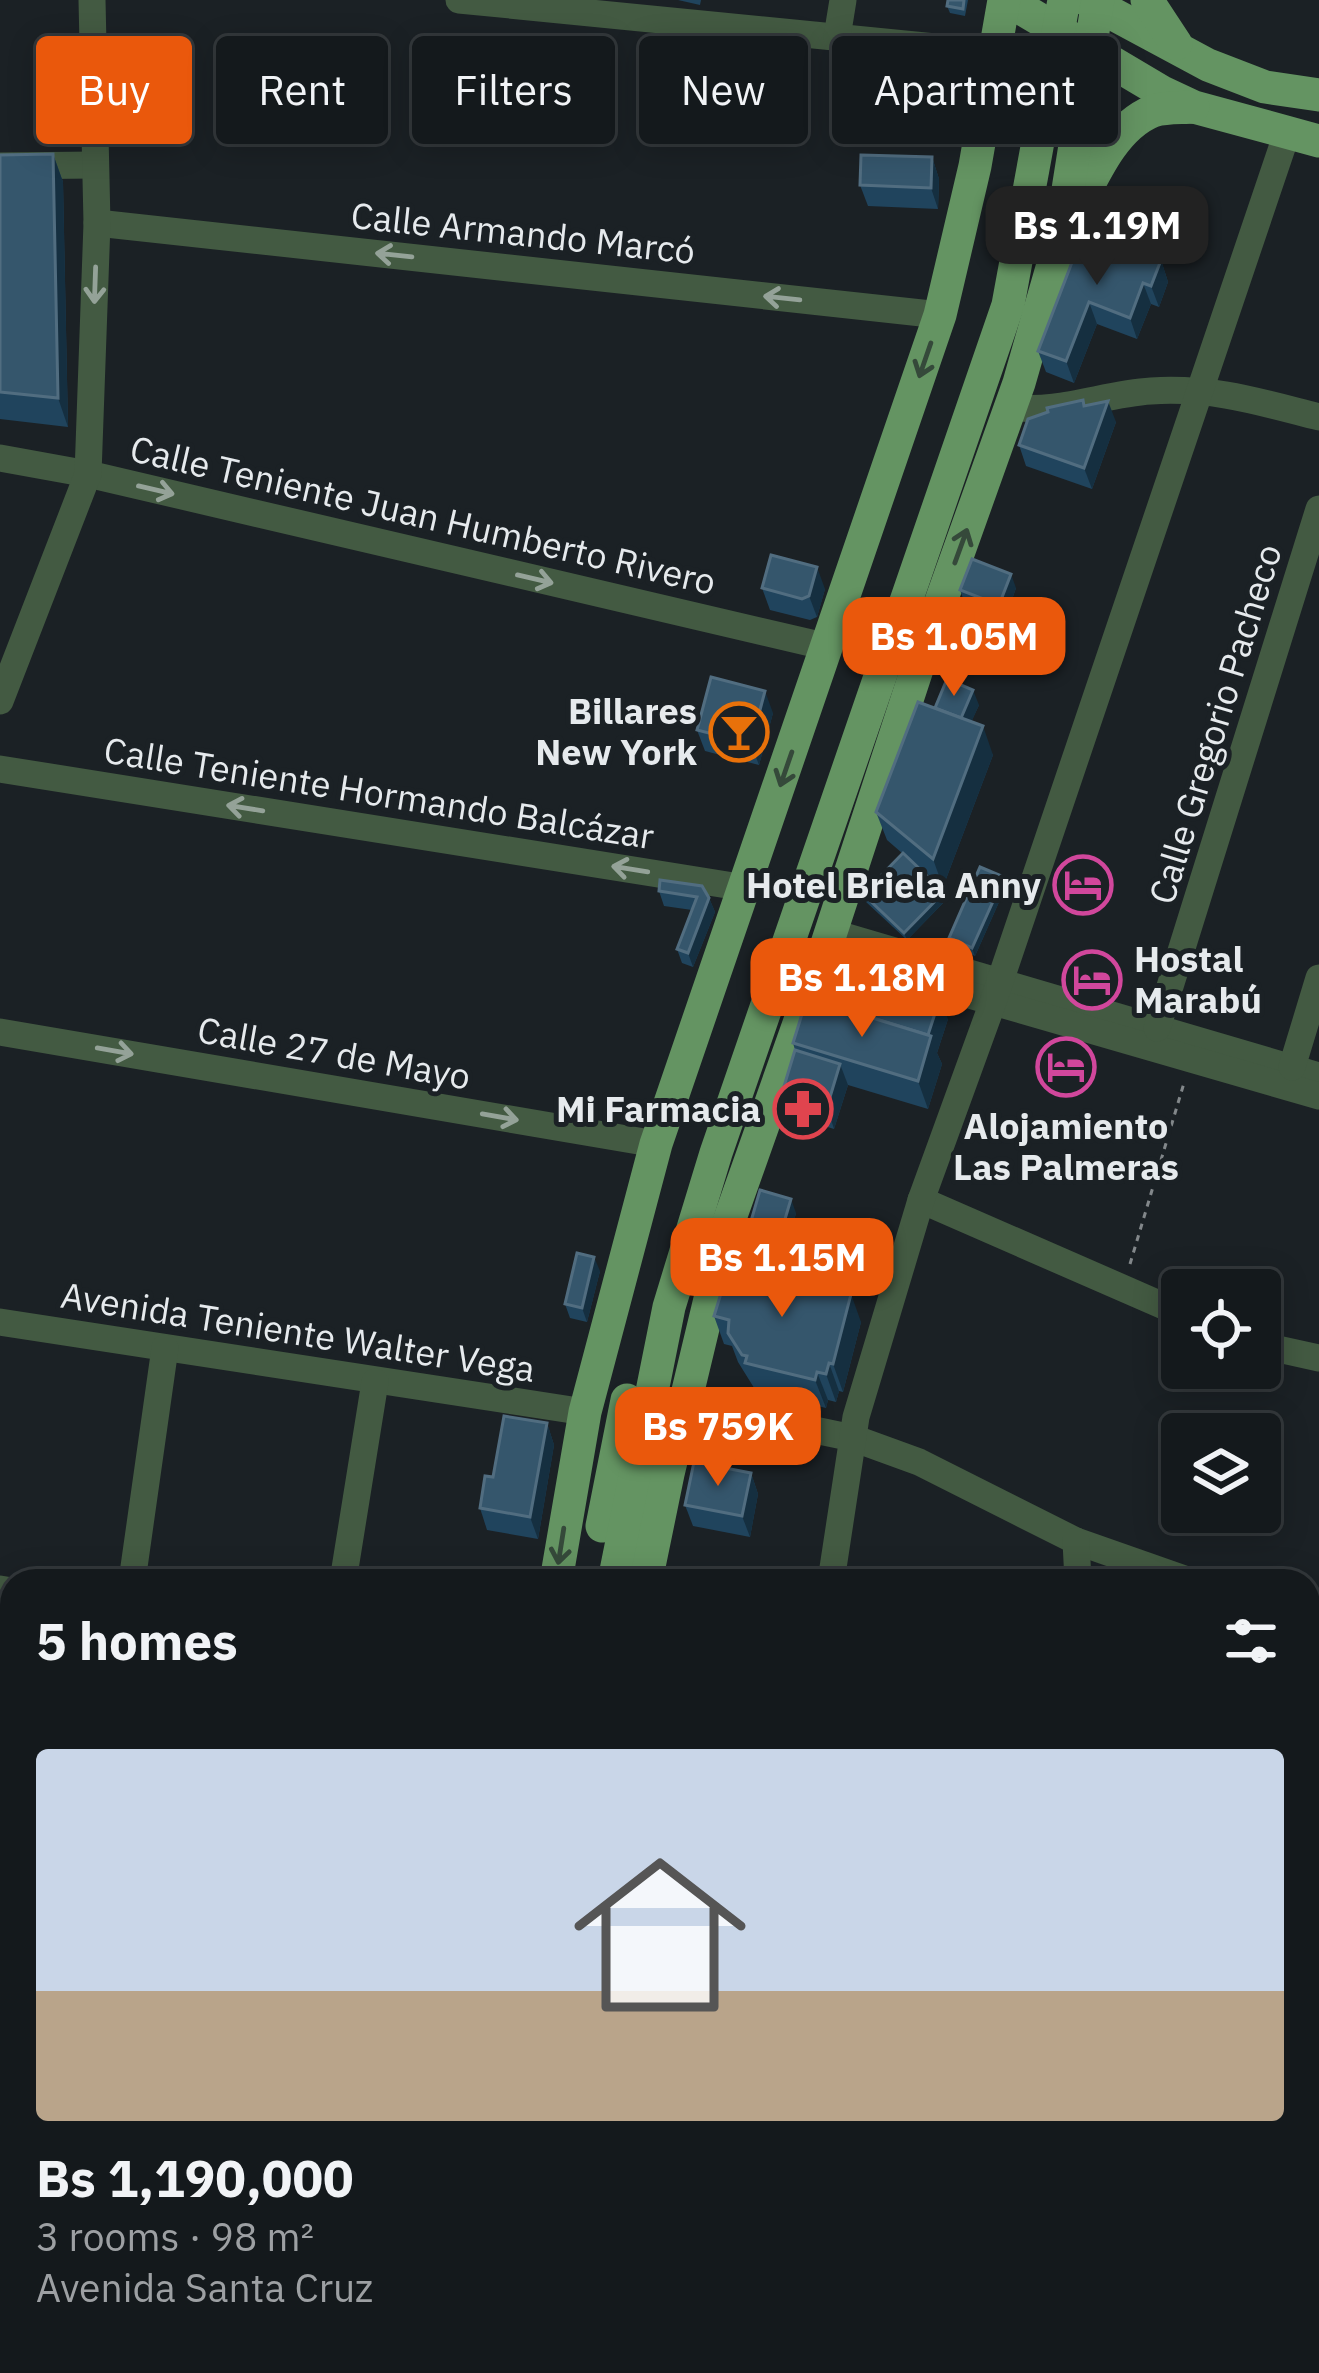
<!DOCTYPE html>
<html lang="en">
<head>
<meta charset="utf-8">
<style>
	:root { --surface:#14191c; --page:#1d2225; --text:#f1f3f6; --muted:#9da0a3; --line:#33383b; --accent:#ea580c }
	body { margin:0; font-family:"IBM Plex Sans",sans-serif; background:var(--page); color:var(--text); height:100vh; display:flex; flex-direction:column; font-size:45px; white-space:nowrap }
	* { box-sizing:border-box; margin:0 }
	p { font-size:39px; color:var(--muted) }
	.icon { flex:none; width:66px; height:66px; fill:none; stroke:currentColor; stroke-width:2; stroke-linecap:round; stroke-linejoin:round }
	.map { position:relative; flex:1; overflow:hidden }
	.sheet { position:absolute; left:0px; top:1569px; width:1320px; height:804px; display:flex; flex-direction:column; background:var(--surface); border-radius:36px 36px 0 0; box-shadow:0 6px 30px #0003,0 0 0 3px var(--line) }
	.sheet>* { flex:none }
	.top-card { position:absolute; left:36px; top:36px; width:1248px; height:108px; display:flex; gap:24px }
	.buttons { position:absolute; left:1161px; top:1269px; display:grid; gap:24px }
	.buttons a { display:grid; place-items:center; width:120px; height:120px; border-radius:12px; background:var(--surface); box-shadow:0 6px 30px #0003,0 0 0 3px var(--line); font-size:60px }
	.price { position:absolute; translate:-50% -102px; padding:0 27px; border-radius:24px; background:var(--accent); color:#fff; font-size:39px; line-height:78px; filter:drop-shadow(0 3px 6px #0008) }
	.price::after { content:''; position:absolute; left:50%; top:72px; width:36px; height:27px; margin-left:-18px; background:inherit; clip-path:polygon(0 0,100% 0,50% 100%) }
	.price.on { background:#222; color:#fff }
	ul { padding:0; list-style:none }
	li { display:grid; align-content:center; gap:24px; height:636px; padding:0 36px }
	li+li { border-top:3px solid var(--line) }
	li span { display:grid; place-items:center; height:372px; border-radius:12px; color:#555 }
	li>.icon { margin-inline-start:auto }
	span .icon { width:216px; height:216px; fill:#fffc; stroke-width:1 }
	li b { font-size:51px }
	h2 { display:flex; justify-content:space-between; align-items:center; height:144px; padding:0 36px; font-size:51px }
	.pill { padding:0 42px; border-radius:12px; background:var(--surface); box-shadow:0 6px 30px #0003,0 0 0 3px var(--line); font-size:42px; line-height:108px }
	.pill.on { background:var(--accent); color:#fff }
	.map>svg:first-child { display:block }
	.green { fill:#233100 }
	.lines { fill:none; stroke-linecap:round; stroke-linejoin:round }
	.path { stroke:#82878a; stroke-width:3; stroke-dasharray:6 6; stroke-linecap:butt }
	.minor { stroke:#435a42; stroke-width:27 }
	.major { stroke:#649462; stroke-width:33 }
	.wall { fill:#20445d }
	.shaded-wall { fill:#152f40 }
	.building { fill:#35566c; stroke:#516d80; stroke-width:3 }
	.oneway { stroke:#94a298 }
	.oneway2 { stroke:#35493a }
	.labels { text-anchor:middle; stroke-width:10; stroke-linejoin:round; paint-order:stroke }
	.street-label { font-size:36px; fill:#e6eaed; stroke:#1b2125 }
	.poi-label { font-size:36px; font-weight:bold; fill:#e6eaed; stroke:#1b2125; text-anchor:end }
</style>
</head>
<body>
<div class="map">
<svg width="1319" height="2373" viewBox="0 0 1319 2373">
	<rect width="100%" height="100%" fill="#1b2125"/>
	<polygon class="green" points="0,1916 12,1918 12,2361 357,2361 359,2373 0,2373"/>
	<g class="lines">
		<g class="path">
			<polyline points="1130,1264 1184,1083"/>
			<polyline points="0,1958 12,1963"/>
			<polyline points="0,1998 12,2004"/>
			<polyline points="0,2044 12,2052"/>
			<polyline points="0,2204 12,2197"/>
			<polyline points="0,2237 12,2239"/>
			<polyline points="308,2373 311,2361"/>
			<polyline points="324,2373 326,2361"/>
		</g>
		<g class="minor">
			<polyline points="459,0 996,53"/>
			<polyline points="837,37 843,0"/>
			<polyline points="0,166 95,165"/>
			<polyline points="97,223 940,315"/>
			<path d="M1010,407C1058,414 1103,394 1151,391C1213,387 1260,402 1319,417"/>
			<polyline points="0,458 88,474 828,647"/>
			<polyline points="0,701 88,474 97,223 92,0"/>
			<polyline points="0,769 746,888"/>
			<polyline points="830,932 1319,1076"/>
			<polyline points="824,953 1319,1096"/>
			<polyline points="1157,1028 1319,509"/>
			<polyline points="0,1032 656,1144"/>
			<polyline points="1292,1067 1319,978"/>
			<polyline points="921,1200 1182,1314"/>
			<polyline points="0,1322 585,1412"/>
			<polyline points="1260,1345 1319,1358"/>
			<polyline points="684,1403 853,1438 919,1462 1076,1541 1190,1581"/>
			<polyline points="1076,1541 1078,1581"/>
			<polyline points="132,1581 165,1348"/>
			<polyline points="343,1581 375,1382"/>
			<polyline points="831,1581 856,1417 921,1200 993,1002 1287,133"/>
			<polyline points="0,1589 12,1591"/>
			<polyline points="1308,1615 1319,1617"/>
			<polyline points="0,1854 12,1856"/>
			<polyline points="1308,1871 1319,1870"/>
			<polyline points="0,1898 12,1900"/>
			<polyline points="1308,2147 1319,2147"/>
		</g>
		<g class="major">
			<polyline points="1007,0 1162,92 1194,107 1319,141"/>
			<polyline points="1087,0 1208,65 1265,87 1319,95"/>
			<polyline points="1147,0 1176,44"/>
			<path d="M1075,212C1093,177 1113,127 1153,111C1164,107 1181,108 1193,107"/>
			<polyline points="602,1526 627,1400"/>
			<polyline points="556,1581 585,1412 656,1144 940,315 975,166 1004,0"/>
			<polyline points="614,1581 669,1307 716,1153 1008,305 1064,0"/>
			<polyline points="646,1581 668,1474 728,1224 824,953 920,660 1019,383 1060,240 1098,0"/>
			<polyline points="1308,2352 1319,2351"/>
			<polyline points="481,2361 486,2373"/>
			<polyline points="1043,2361 1150,2369 1235,2361"/>
			<polyline points="441,2373 448,2361"/>
		</g>
	</g>
	<g class="wall">
		<polygon points="678,0 701,0 700,5"/>
		<polygon points="948,0 968,0 965,16 950,13 947,6"/>
		<polygon points="53,154 63,182 68,427 0,419 0,155"/>
		<polygon points="932,157 939,179 938,209 868,206 860,185"/>
		<polygon points="1084,231 1161,260 1168,282 1159,307 1151,304 1137,339 1097,324 1074,383 1046,372 1038,351"/>
		<polygon points="1085,406 1116,422 1092,489 1026,466 1019,445"/>
		<polygon points="762,588 825,589 817,617 810,620 770,610"/>
		<polygon points="1016,588 1005,619 965,604 960,590"/>
		<polygon points="979,705 971,722 993,755 943,887 905,855 944,892 946,900 907,940 865,901 863,894 902,853 887,840 876,812 935,708"/>
		<polygon points="773,713 759,765 705,751 697,730"/>
		<polygon points="1007,884 975,956 951,945 949,938"/>
		<polygon points="659,891 709,898 715,912 693,967 682,963 677,949 692,910 664,906"/>
		<polygon points="841,1008 948,1019 937,1053 942,1064 928,1109 848,1085 834,1129 789,1115 782,1093 795,1050 793,1043"/>
		<polygon points="796,1213 789,1239 825,1268 820,1285 861,1322 843,1392 839,1391 836,1402 828,1400 826,1408 756,1391 738,1362 732,1346 724,1344 714,1316 749,1228"/>
		<polygon points="600,1271 587,1322 570,1318 565,1304"/>
		<polygon points="547,1423 554,1445 538,1539 487,1530 480,1508 493,1477"/>
		<polygon points="751,1473 758,1494 750,1537 693,1526 685,1505"/>
	</g>
	<g class="shaded-wall">
		<polygon points="53,154 63,182 68,427 58,398"/>
		<polygon points="932,157 939,179 938,209 931,188"/>
		<polygon points="1161,260 1168,282 1159,307 1151,286"/>
		<polygon points="1143,283 1151,304 1137,339 1130,318"/>
		<polygon points="1089,302 1097,324 1074,383 1066,361"/>
		<polygon points="1108,401 1116,422 1092,489 1084,468"/>
		<polygon points="817,567 825,589 817,617 809,596"/>
		<polygon points="1011,574 1016,588 1005,619 999,605"/>
		<polygon points="973,690 979,705 962,743 957,729"/>
		<polygon points="765,691 773,713 759,765 751,744"/>
		<polygon points="983,726 993,755 943,887 933,859"/>
		<polygon points="1004,877 1007,884 975,956 972,948"/>
		<polygon points="944,892 946,900 907,940 904,933"/>
		<polygon points="709,898 715,912 693,967 688,953"/>
		<polygon points="940,998 948,1019 937,1053 942,1064 928,1109 918,1081 927,1041"/>
		<polygon points="840,1064 848,1085 834,1129 827,1107"/>
		<polygon points="791,1199 796,1213 784,1257 779,1242"/>
		<polygon points="817,1247 825,1268 813,1309 806,1288"/>
		<polygon points="594,1257 600,1271 587,1322 582,1308"/>
		<polygon points="851,1294 861,1322 843,1392 833,1364"/>
		<polygon points="829,1363 839,1391 836,1402 826,1374"/>
		<polygon points="817,1372 828,1400 826,1408 815,1380"/>
		<polygon points="547,1423 554,1445 538,1539 530,1517"/>
		<polygon points="751,1473 758,1494 750,1537 742,1516"/>
	</g>
	<g class="building">
		<polygon points="948,0 964,0 963,9 947,6"/>
		<polygon points="53,154 58,398 0,392 0,155"/>
		<polygon points="861,155 932,157 931,188 860,185"/>
		<polygon points="1084,231 1161,260 1151,286 1143,283 1130,318 1089,302 1066,361 1038,351"/>
		<polygon points="1083,400 1084,406 1108,401 1084,468 1019,445 1028,419 1048,412 1047,408"/>
		<polygon points="771,555 817,567 809,596 802,599 762,588"/>
		<polygon points="972,559 1011,574 999,605 960,590"/>
		<polygon points="711,677 765,691 751,744 697,730"/>
		<polygon points="947,679 973,690 961,718 935,708"/>
		<polygon points="918,702 983,726 933,859 876,812"/>
		<polygon points="903,853 944,892 904,933 863,894"/>
		<polygon points="980,867 1004,877 972,948 949,938"/>
		<polygon points="660,880 702,886 709,898 688,953 677,949 697,897 659,891"/>
		<polygon points="852,971 940,998 928,1035 841,1008"/>
		<polygon points="807,998 931,1036 918,1081 793,1043"/>
		<polygon points="795,1050 840,1064 827,1107 782,1093"/>
		<polygon points="760,1190 791,1199 780,1236 749,1228"/>
		<polygon points="745,1227 817,1247 807,1282 735,1262"/>
		<polygon points="577,1253 594,1257 582,1308 565,1304"/>
		<polygon points="731,1261 851,1294 833,1364 829,1363 826,1374 817,1372 815,1380 745,1363 747,1356 742,1355 728,1333 729,1320 714,1316"/>
		<polygon points="504,1416 547,1423 530,1517 480,1508 485,1476 493,1477"/>
		<polygon points="694,1462 751,1473 742,1516 685,1505"/>
	</g>
	<defs><path id="oneway-shaft" d="M-6 0H5M1.5-3L5.5 0L1.5 3" fill="none" stroke-width="1.6" stroke-linecap="round" stroke-linejoin="round" transform="scale(3)"/></defs>
	<g class="oneway">
		<use href="#oneway-shaft" transform="translate(394 255) rotate(-174)"/>
		<use href="#oneway-shaft" transform="translate(95 285) rotate(92)"/>
		<use href="#oneway-shaft" transform="translate(782 298) rotate(-174)"/>
		<use href="#oneway-shaft" transform="translate(156 490) rotate(13)"/>
		<use href="#oneway-shaft" transform="translate(535 579) rotate(13)"/>
		<use href="#oneway-shaft" transform="translate(245 808) rotate(-171)"/>
		<use href="#oneway-shaft" transform="translate(630 869) rotate(-171)"/>
		<use href="#oneway-shaft" transform="translate(115 1051) rotate(10)"/>
		<use href="#oneway-shaft" transform="translate(500 1117) rotate(10)"/>
	</g>
	<g class="oneway2">
		<use href="#oneway-shaft" transform="translate(925 360) rotate(109)"/>
		<use href="#oneway-shaft" transform="translate(961 546) rotate(-70)"/>
		<use href="#oneway-shaft" transform="translate(786 769) rotate(109)"/>
		<use href="#oneway-shaft" transform="translate(561 1546) rotate(99)"/>
	</g>
	<defs>
		<symbol id="bar-ring" viewBox="-11 -11 22 22"><circle r="9.5" fill="#1b2125" stroke="#e8710a" stroke-width="1.5"/><path d="M-6-5H6L.8 .8V4.5H3.5V6h-7V4.5H-.8V.8Z" fill="#e8710a"/></symbol>
		<symbol id="hotel-ring" viewBox="-11 -11 22 22"><circle r="9.5" fill="#1b2125" stroke="#d1479c" stroke-width="1.5"/><path d="M-6-4.5h1.5V1H6V5H4.5V3h-9V5H-6ZM-4 0a1.8 1.8 0 1 1 3.6 0ZM.5 0V-2.5h3Q6-2.5 6 0Z" fill="#d1479c"/></symbol>
		<symbol id="pharmacy-ring" viewBox="-11 -11 22 22"><circle r="9.5" fill="#1b2125" stroke="#e0444e" stroke-width="1.5"/><path d="M-2-6h4v4h4v4h-4v4h-4v-4h-4v-4h4Z" fill="#e0444e"/></symbol>
	</defs>
	<g fill-rule="evenodd">
		<use href="#bar-ring" x="706" y="699" width="66" height="66"/>
		<use href="#hotel-ring" x="1050" y="852" width="66" height="66"/>
		<use href="#hotel-ring" x="1059" y="947" width="66" height="66"/>
		<use href="#hotel-ring" x="1033" y="1034" width="66" height="66"/>
		<use href="#pharmacy-ring" x="770" y="1076" width="66" height="66"/>
	</g>
	<g class="labels">
		<g class="street-label">
			<text transform="translate(523 233) rotate(6)" y="13">Calle Armando Marcó</text>
			<text transform="translate(423 515) rotate(13)" y="13">Calle Teniente Juan Humberto Rivero</text>
			<text transform="translate(1215 724) rotate(-73)" y="13">Calle Gregorio Pacheco</text>
			<text transform="translate(379 793) rotate(9)" y="13">Calle Teniente Hormando Balcázar</text>
			<text transform="translate(334 1053) rotate(10)" y="13">Calle 27 de Mayo</text>
			<text transform="translate(298 1332) rotate(9)" y="13">Avenida Teniente Walter Vega</text>
		</g>
		<g class="poi-label">
			<text x="697" y="724">Billares<tspan x="697" dy="41">New York</tspan></text>
			<text x="1041" y="898">Hotel Briela Anny</text>
			<text x="1134" y="972" text-anchor="start">Hostal<tspan x="1134" dy="41">Marabú</tspan></text>
			<text x="761" y="1122">Mi Farmacia</text>
			<text x="1066" y="1139" text-anchor="middle">Alojamiento<tspan x="1066" dy="41">Las Palmeras</tspan></text>
		</g>
	</g>
</svg>
<div class="buttons">
<a><svg class="icon" aria-label="locate" viewBox="0 0 24 24"><circle cx="12" cy="12" r="6"/><path d="M12 2v4M12 18v4M2 12h4M18 12h4"/></svg></a>
<a><svg class="icon" aria-label="layers" viewBox="0 0 24 24"><path d="M12 4l9 5-9 5-9-5zM3 14l9 5 9-5"/></svg></a>
</div>
<b class="price on" style="left:1097px;top:288px">Bs 1.19M</b>
<b class="price" style="left:954px;top:699px">Bs 1.05M</b>
<b class="price" style="left:862px;top:1040px">Bs 1.18M</b>
<b class="price" style="left:782px;top:1320px">Bs 1.15M</b>
<b class="price" style="left:718px;top:1489px">Bs 759K</b>
<div class="top-card">
<a class="pill on">Buy</a>
<a class="pill">Rent</a>
<a class="pill">Filters</a>
<a class="pill">New</a>
<a class="pill">Apartment</a>
</div>
<section class="sheet">
<h2>5 homes<svg class="icon" aria-label="filters" viewBox="0 0 24 24"><path d="M4 7h16M4 17h16"/><circle cx="9" cy="7" r="2"/><circle cx="15" cy="17" r="2"/></svg></h2>
<ul>
<li><span style="background:linear-gradient(#c9d6e8 65%,#b9a48a 0)"><svg class="icon" aria-label="home" viewBox="0 0 24 24"><path d="M3 11l9-7 9 7M6 9v11h12V9"/></svg></span><div><b>Bs 1,190,000</b><p>3 rooms · 98 m²</p><p>Avenida Santa Cruz</p></div></li>
</ul>
</section>
</div>
</body>
</html>
